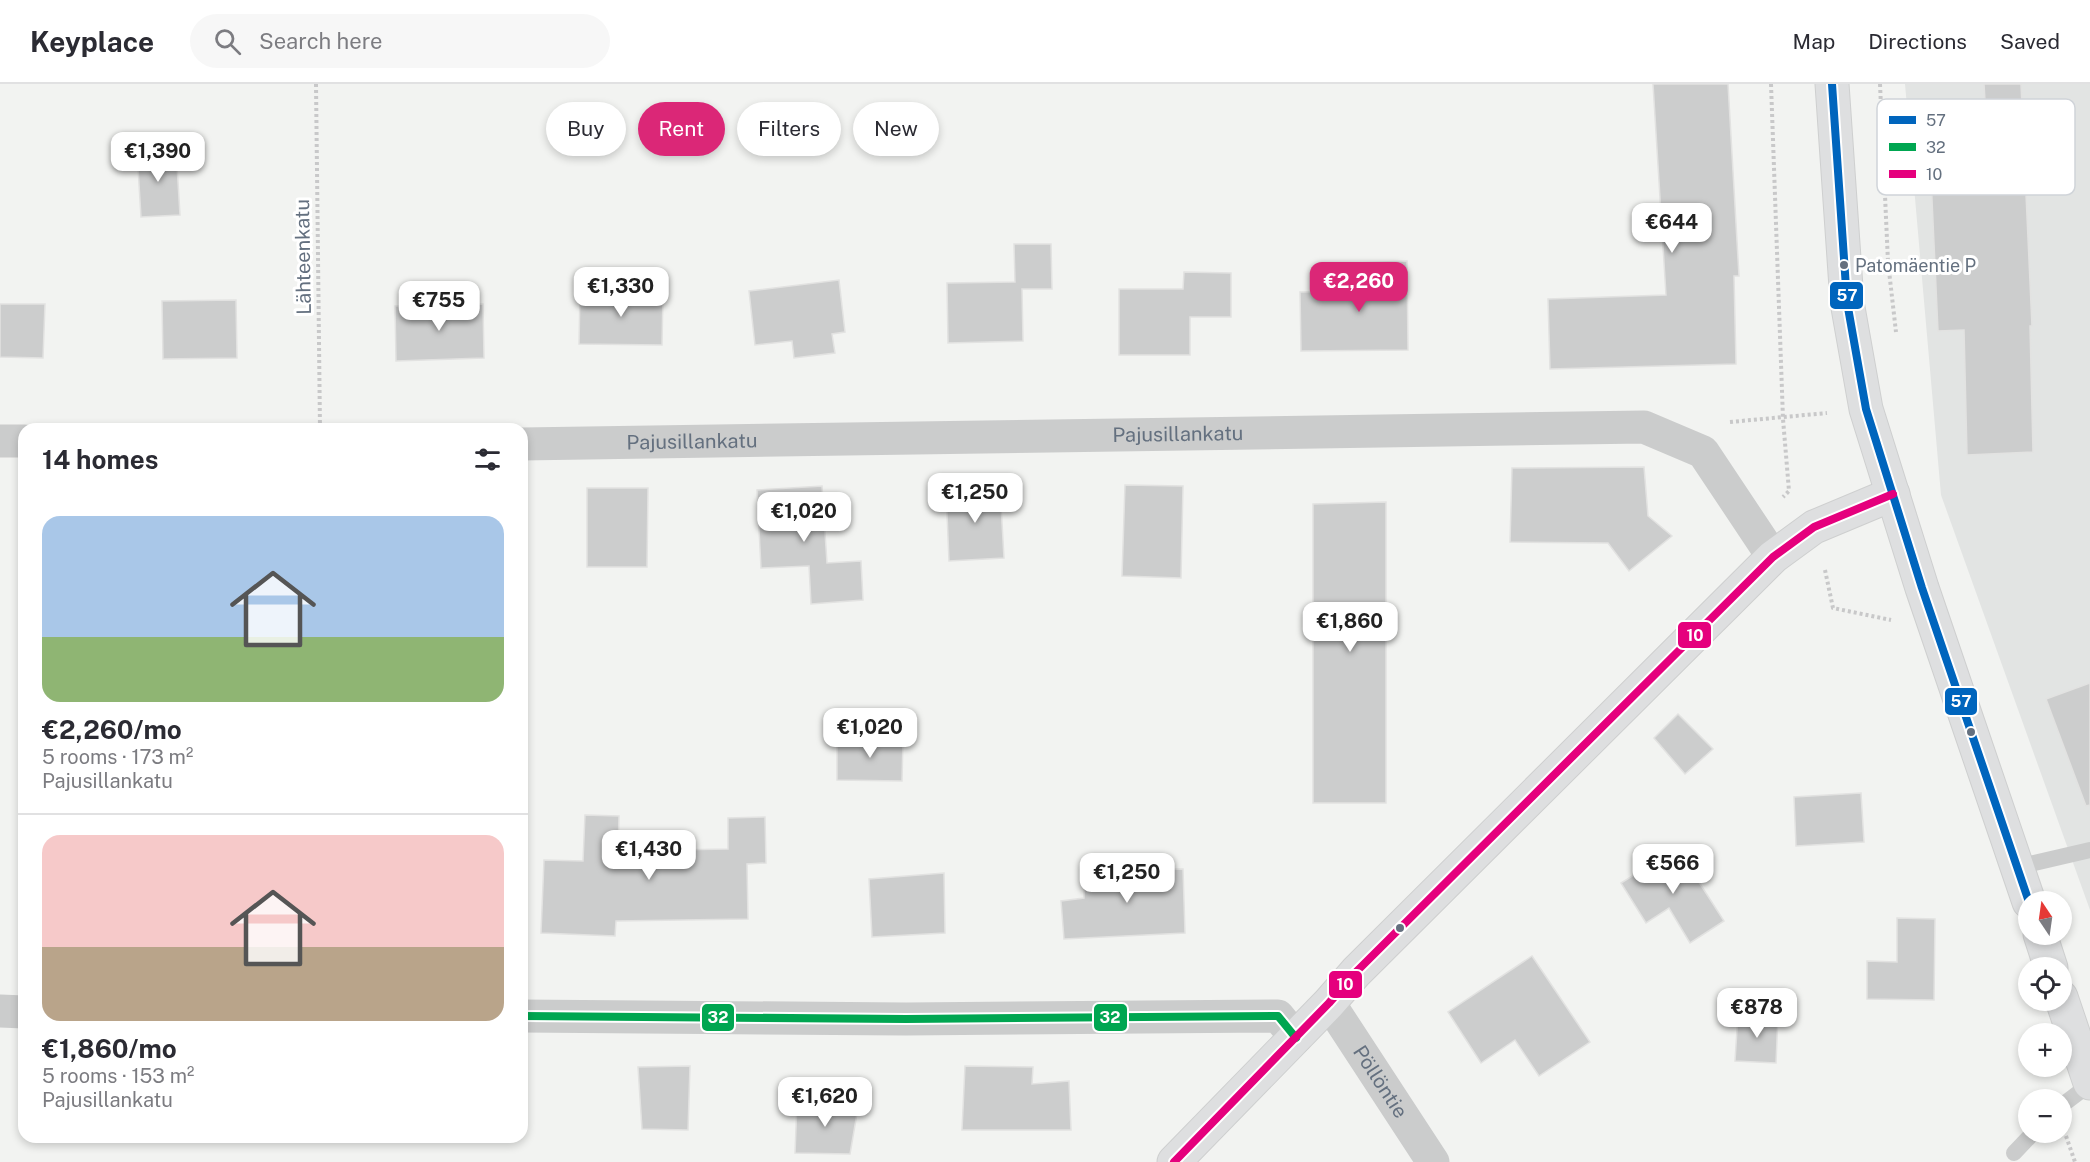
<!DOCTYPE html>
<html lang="en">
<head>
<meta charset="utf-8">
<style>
	:root { --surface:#fff; --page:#f7f7f7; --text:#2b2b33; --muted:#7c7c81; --line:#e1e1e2; --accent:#db2777 }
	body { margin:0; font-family:"Public Sans",sans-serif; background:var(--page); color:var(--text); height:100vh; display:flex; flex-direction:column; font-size:22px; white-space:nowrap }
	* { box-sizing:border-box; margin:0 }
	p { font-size:20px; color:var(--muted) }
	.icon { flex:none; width:33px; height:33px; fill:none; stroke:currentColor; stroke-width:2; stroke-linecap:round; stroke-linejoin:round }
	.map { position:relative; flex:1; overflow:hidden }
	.side { position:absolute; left:18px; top:339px; width:510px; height:720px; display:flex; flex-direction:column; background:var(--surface); border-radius:18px; box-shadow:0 3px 9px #0003 }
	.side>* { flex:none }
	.top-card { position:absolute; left:546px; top:18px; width:570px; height:54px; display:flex; gap:12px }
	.needle { width:39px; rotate:347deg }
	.tools { position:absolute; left:2018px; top:807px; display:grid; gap:12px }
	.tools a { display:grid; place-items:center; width:54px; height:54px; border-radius:50%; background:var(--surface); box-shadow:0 3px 9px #0003; font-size:30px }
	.price { position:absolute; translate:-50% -51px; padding:0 14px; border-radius:12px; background:#fff; color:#222; font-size:20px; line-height:39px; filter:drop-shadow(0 2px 3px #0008) }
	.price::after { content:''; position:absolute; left:50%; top:36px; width:18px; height:14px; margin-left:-9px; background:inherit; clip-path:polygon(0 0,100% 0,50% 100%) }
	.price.on { background:var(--accent); color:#fff }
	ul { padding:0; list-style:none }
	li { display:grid; align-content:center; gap:12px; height:318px; padding:0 24px }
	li+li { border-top:2px solid var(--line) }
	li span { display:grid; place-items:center; height:186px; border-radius:18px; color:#555 }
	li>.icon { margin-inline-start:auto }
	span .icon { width:108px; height:108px; fill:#fffc; stroke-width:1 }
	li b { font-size:26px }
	h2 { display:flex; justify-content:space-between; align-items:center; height:72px; padding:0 24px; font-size:26px }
	.chip { padding:0 21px; border-radius:27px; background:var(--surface); box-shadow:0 3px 9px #0003; font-size:21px; line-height:54px }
	.chip.on { background:var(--accent); color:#fff }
	header { display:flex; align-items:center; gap:36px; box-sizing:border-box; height:84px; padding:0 30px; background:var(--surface); border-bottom:2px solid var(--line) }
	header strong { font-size:28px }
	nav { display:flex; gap:33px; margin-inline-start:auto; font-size:21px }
	.search { width:420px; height:54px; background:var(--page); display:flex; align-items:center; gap:15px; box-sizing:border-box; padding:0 21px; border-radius:33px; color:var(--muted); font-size:22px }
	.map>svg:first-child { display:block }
	.built { fill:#e2e4e3 }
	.building { fill:#cccdcd; stroke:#e2e2e1; stroke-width:1.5 }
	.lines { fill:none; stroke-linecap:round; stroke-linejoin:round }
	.secondary-casing { stroke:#cecfcf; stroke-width:35 }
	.path { stroke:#c8c8c9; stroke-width:4; stroke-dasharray:3 3; stroke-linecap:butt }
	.lane { stroke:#cbcccc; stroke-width:16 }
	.street { stroke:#cbcccc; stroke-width:33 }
	.secondary { stroke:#dedfe0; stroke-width:33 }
	.bus-1-casing { stroke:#fff; stroke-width:12 }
	.bus-2-casing { stroke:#fff; stroke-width:12 }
	.bus-3-casing { stroke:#fff; stroke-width:12 }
	.bus-1 { stroke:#0065bd; stroke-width:8 }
	.bus-2 { stroke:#00a651; stroke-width:8 }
	.bus-3 { stroke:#e5007d; stroke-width:8 }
	.bus-dot { fill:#64707f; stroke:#fff; stroke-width:2 }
	.labels { text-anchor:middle; stroke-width:6; stroke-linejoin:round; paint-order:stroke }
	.bus-label { font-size:18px; fill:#64707f; stroke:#fff; text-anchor:start }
	.street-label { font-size:20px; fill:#64707f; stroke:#fff }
	.key { fill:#fff; stroke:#d0d4d9; stroke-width:1.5 }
	.key-label { font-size:16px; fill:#64707f }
	.line-badge { stroke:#fff; stroke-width:2 }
	.badge-label { font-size:16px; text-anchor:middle; font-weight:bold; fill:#fff }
</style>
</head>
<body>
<header>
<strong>Keyplace</strong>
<div class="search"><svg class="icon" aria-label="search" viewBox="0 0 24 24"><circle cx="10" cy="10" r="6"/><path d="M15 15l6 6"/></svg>Search here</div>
<nav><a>Map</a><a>Directions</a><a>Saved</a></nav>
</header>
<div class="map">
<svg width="2090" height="1078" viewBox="0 0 2090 1078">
	<rect width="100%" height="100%" fill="#f2f3f1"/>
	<polygon class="built" points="1905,0 2090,0 2090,826 1941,411"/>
	<g class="building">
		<polygon points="1653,0 1728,0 1739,192 1734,192 1736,280 1550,285 1548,215 1666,211"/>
		<polygon points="1984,0 2021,0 2032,242 2030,242 2033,368 1967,371 1964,246 1938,247 1930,72 1988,69"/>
		<polygon points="176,65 180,131 141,133 137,67"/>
		<polygon points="1014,160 1051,160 1052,205 1022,205 1023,257 948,259 947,199 1015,198"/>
		<polygon points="1407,177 1408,266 1301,267 1300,208 1358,207 1357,179"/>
		<polygon points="1184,188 1231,189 1231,233 1190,233 1190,271 1119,271 1119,205 1183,205"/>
		<polygon points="839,196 845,248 832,250 835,269 794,274 792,257 755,261 749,207"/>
		<polygon points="580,208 663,209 662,261 579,260"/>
		<polygon points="236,216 237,274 163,275 162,217"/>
		<polygon points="0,220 45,220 43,274 0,273"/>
		<polygon points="483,220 484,274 396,277 395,222"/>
		<polygon points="1644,383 1648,432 1672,452 1629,487 1608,459 1510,458 1512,384"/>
		<polygon points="1125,401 1183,402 1181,494 1122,492"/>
		<polygon points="822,402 827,479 861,477 863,516 811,520 809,482 761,484 757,406"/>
		<polygon points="1000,403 1004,474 949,477 946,406"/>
		<polygon points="587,404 648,404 647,483 587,483"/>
		<polygon points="1386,418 1386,719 1313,719 1313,420"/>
		<polygon points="2090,599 2090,721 2086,722 2046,615"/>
		<polygon points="1678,630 1713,665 1685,690 1654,654"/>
		<polygon points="837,654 903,655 902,697 837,696"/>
		<polygon points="1861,709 1864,758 1796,762 1794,713"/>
		<polygon points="585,731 619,732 618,767 728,765 728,734 765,733 766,779 747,780 748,835 616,837 615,852 541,849 544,776 583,777"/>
		<polygon points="1677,764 1724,837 1690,859 1669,824 1646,839 1621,799"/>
		<polygon points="1183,785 1185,849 1064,855 1061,817 1084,814 1085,786"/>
		<polygon points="944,789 945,849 872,853 869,795"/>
		<polygon points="1897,834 1935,835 1934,916 1867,915 1867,877 1897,878"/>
		<polygon points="1532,872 1590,958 1539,992 1515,956 1481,979 1448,928"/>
		<polygon points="1738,930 1778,932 1776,979 1735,977"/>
		<polygon points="690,982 688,1046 642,1045 638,983"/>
		<polygon points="965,982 1033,983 1032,1000 1069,997 1071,1046 962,1046"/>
		<polygon points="859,1018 850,1070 795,1069 797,1019"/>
	</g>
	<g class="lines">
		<defs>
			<g id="secondary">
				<polyline points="1832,0 1847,218 1866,325 1922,504 2029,818"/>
				<polyline points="2040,850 2051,884"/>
				<polyline points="2061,913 2090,999"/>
				<polyline points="1174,1078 1329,919 1356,888 1773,473 1814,443 1893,410"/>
			</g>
		</defs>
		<use href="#secondary" class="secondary-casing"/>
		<g class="path">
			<polyline points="316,0 320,345"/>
			<polyline points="1771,0 1783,335 1789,407 1783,413"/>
			<polyline points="1880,0 1888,178 1896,248"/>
			<polyline points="1730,338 1827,329"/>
			<polyline points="1825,486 1833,524 1891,536"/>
			<polyline points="2066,1052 2075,1078"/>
		</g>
		<g class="lane">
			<polyline points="2017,783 2090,766"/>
			<polyline points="2061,1022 2090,1000"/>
			<polyline points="2014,1069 2034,1048"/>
		</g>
		<g class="street">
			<polyline points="0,357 24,357"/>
			<path id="s1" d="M522,360L1644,343L1703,368L1773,473"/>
			<path id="s2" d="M1329,919L1433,1078"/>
			<polyline points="0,927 24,928"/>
			<polyline points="522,932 906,935 1278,932 1296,954"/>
		</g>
		<use href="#secondary" class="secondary"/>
		<defs>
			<polyline id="bus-1" points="1832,0 1847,218 1866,325 1922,504 2029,818"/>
			<polyline id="bus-2" points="522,932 906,935 1278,932 1296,954"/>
			<polyline id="bus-3" points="1174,1078 1329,919 1356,888 1773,473 1814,443 1893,410"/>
		</defs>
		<use href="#bus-1" class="bus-1-casing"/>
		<use href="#bus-2" class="bus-2-casing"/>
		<use href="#bus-3" class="bus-3-casing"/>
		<use href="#bus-1" class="bus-1"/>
		<use href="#bus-2" class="bus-2"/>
		<use href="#bus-3" class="bus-3"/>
	</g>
	<g class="bus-dot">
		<circle cx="1844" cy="181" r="5"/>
		<circle cx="1971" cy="648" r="5"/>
		<circle cx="1400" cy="844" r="5"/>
	</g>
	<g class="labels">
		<g class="bus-label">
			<text x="1855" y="188">Patomäentie P</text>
		</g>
		<g class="street-label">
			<text transform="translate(303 173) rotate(-91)" y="7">Lähteenkatu</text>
			<text dy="7" stroke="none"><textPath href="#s1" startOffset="656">Pajusillankatu</textPath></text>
			<text dy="7" stroke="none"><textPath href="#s1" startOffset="170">Pajusillankatu</textPath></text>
			<text dy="7" stroke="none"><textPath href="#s2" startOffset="94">Pöllöntie</textPath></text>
		</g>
	</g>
	<rect x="1877" y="15" width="198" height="96" rx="9" class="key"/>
	<rect x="1889" y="32" width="27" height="8" fill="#0065bd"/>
	<rect x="1889" y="59" width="27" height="8" fill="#00a651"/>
	<rect x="1889" y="86" width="27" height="8" fill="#e5007d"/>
	<g class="key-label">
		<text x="1926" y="42">57</text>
		<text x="1926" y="69">32</text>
		<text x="1926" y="96">10</text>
	</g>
	<g class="line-badge">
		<rect x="1829" y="197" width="35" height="29" rx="6" fill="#0065bd"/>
		<rect x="1677" y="537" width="35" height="28" rx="6" fill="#e5007d"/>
		<rect x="1944" y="603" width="34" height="29" rx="6" fill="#0065bd"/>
		<rect x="1328" y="886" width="35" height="29" rx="6" fill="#e5007d"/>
		<rect x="1093" y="919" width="35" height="29" rx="6" fill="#00a651"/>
		<rect x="701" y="919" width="34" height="29" rx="6" fill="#00a651"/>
	</g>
	<g class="badge-label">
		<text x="1847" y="217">57</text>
		<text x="1695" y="557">10</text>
		<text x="1961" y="623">57</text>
		<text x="1345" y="906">10</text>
		<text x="1110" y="939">32</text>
		<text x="718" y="939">32</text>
	</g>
</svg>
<div class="tools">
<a><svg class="needle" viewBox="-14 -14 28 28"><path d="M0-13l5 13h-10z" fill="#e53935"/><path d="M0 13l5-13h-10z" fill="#7c7c81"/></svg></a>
<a><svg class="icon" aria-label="locate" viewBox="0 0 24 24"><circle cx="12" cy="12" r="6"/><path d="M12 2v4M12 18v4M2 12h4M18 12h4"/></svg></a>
<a>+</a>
<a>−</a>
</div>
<b class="price" style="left:158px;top:99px">€1,390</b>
<b class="price" style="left:1672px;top:170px">€644</b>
<b class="price on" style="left:1359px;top:229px">€2,260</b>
<b class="price" style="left:621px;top:234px">€1,330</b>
<b class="price" style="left:439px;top:248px">€755</b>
<b class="price" style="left:975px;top:440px">€1,250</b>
<b class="price" style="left:804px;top:459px">€1,020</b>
<b class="price" style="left:1350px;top:569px">€1,860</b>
<b class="price" style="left:870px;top:675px">€1,020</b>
<b class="price" style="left:649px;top:797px">€1,430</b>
<b class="price" style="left:1673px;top:811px">€566</b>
<b class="price" style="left:1127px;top:820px">€1,250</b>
<b class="price" style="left:1757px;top:955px">€878</b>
<b class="price" style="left:825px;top:1044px">€1,620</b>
<div class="top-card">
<a class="chip">Buy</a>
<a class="chip on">Rent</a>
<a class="chip">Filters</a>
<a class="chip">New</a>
</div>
<section class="side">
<h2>14 homes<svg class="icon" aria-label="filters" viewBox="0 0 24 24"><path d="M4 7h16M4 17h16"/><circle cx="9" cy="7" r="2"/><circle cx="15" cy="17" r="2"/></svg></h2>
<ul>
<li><span style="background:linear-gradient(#a9c7e8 65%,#8fb573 0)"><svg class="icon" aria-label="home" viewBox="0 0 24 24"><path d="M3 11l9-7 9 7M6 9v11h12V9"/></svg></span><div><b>€2,260/mo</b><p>5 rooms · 173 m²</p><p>Pajusillankatu</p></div></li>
<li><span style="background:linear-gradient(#f6c9c9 60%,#b9a48a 0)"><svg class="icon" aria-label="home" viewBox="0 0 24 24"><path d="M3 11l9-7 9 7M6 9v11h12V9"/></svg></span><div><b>€1,860/mo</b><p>5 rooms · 153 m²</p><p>Pajusillankatu</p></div></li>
</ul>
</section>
</div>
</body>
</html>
